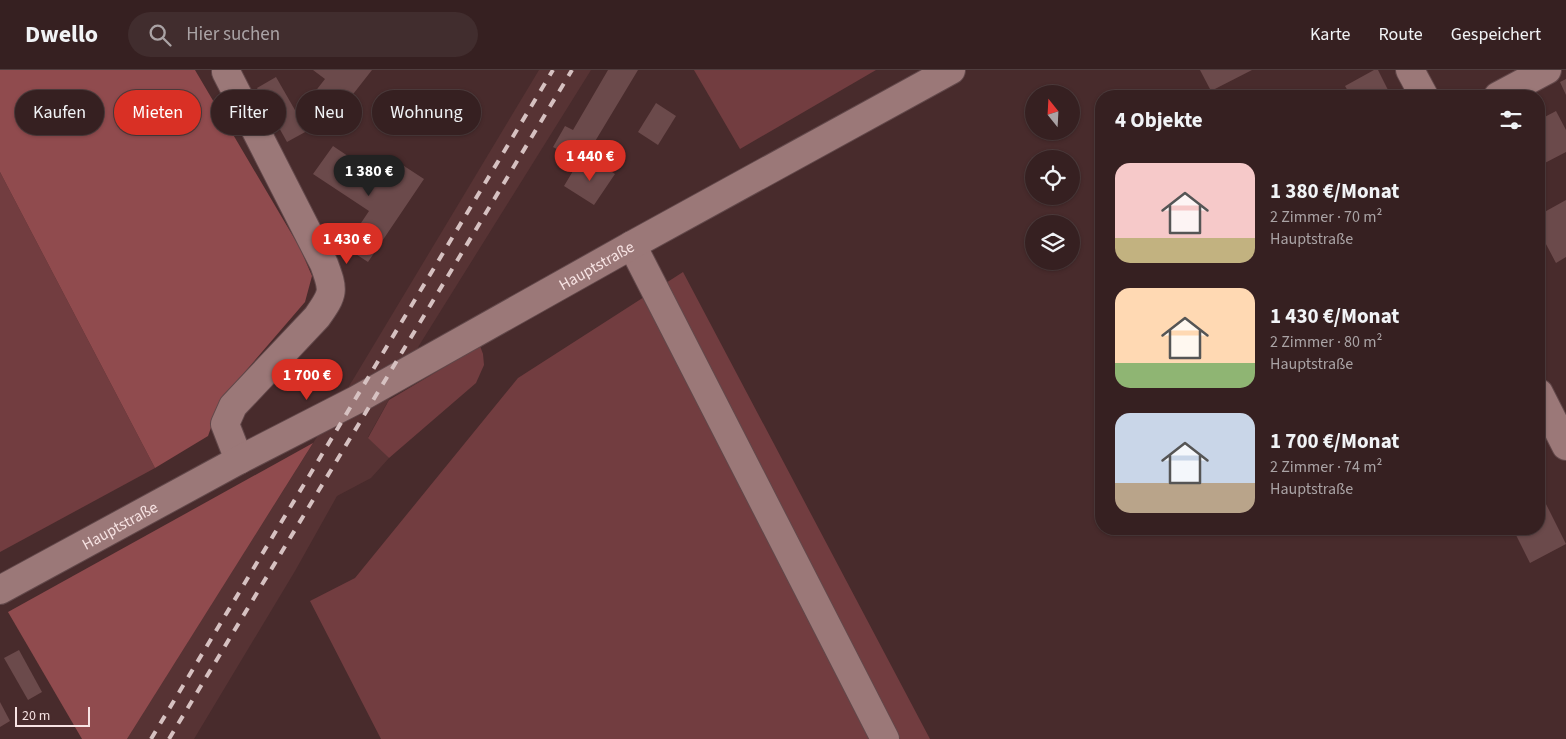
<!DOCTYPE html>
<html lang="de">
<head>
<meta charset="utf-8">
<style>
	:root { --surface:#362021; --page:#412d2e; --text:#f1f3f6; --muted:#aaa3a5; --line:#503e3f; --accent:#d93025 }
	body { margin:0; font-family:"Source Sans 3",sans-serif; background:var(--page); color:var(--text); height:100vh; display:flex; flex-direction:column; font-size:19px; white-space:nowrap }
	* { box-sizing:border-box; margin:0 }
	p { font-size:16px; color:var(--muted) }
	.icon { flex:none; width:28px; height:28px; fill:none; stroke:currentColor; stroke-width:2; stroke-linecap:round; stroke-linejoin:round }
	.map { position:relative; flex:1; overflow:hidden }
	.drawer { position:absolute; left:1095px; top:20px; width:450px; height:445px; display:flex; flex-direction:column; background:var(--surface); border-radius:20px; box-shadow:0 1px 4px #0004,0 0 0 1px var(--line) }
	.drawer>* { flex:none }
	.banner { position:absolute; left:15px; top:20px; width:475px; height:45px; display:flex; gap:10px }
	.needle { width:32px; rotate:342deg }
	.buttons { position:absolute; left:1025px; top:15px; display:grid; gap:10px }
	.buttons a { display:grid; place-items:center; width:55px; height:55px; border-radius:50%; background:var(--surface); box-shadow:0 1px 4px #0004,0 0 0 1px var(--line); font-size:25px }
	.scale { position:absolute; left:15px; bottom:12px; width:75px; box-sizing:border-box; padding-left:5px; border:2px solid #f7e3e3; border-top:0; font-size:14px; line-height:18px; white-space:nowrap; color:#f7e3e3; -webkit-text-stroke:4px #482b2c; paint-order:stroke }
	.price { position:absolute; translate:-50% -42px; padding:0 11px; border-radius:18px; background:var(--accent); color:#fff; font-size:16px; line-height:32px; filter:drop-shadow(0 1px 2px #0008) }
	.price::after { content:''; position:absolute; left:50%; top:30px; width:15px; height:11px; margin-left:-8px; background:inherit; clip-path:polygon(0 0,100% 0,50% 100%) }
	.price.selected { background:#222; color:#fff }
	ul { padding:0; list-style:none }
	li { display:flex; align-items:center; gap:15px; height:125px; padding:0 20px }
	li span { display:grid; place-items:center; flex:none; width:140px; height:100px; border-radius:15px; color:#555 }
	li>.icon { margin-inline-start:auto }
	span .icon { width:60px; height:60px; fill:#fffc; stroke-width:1 }
	li b { font-size:21px }
	h2 { display:flex; justify-content:space-between; align-items:center; height:60px; padding:0 20px; font-size:21px }
	.pill { padding:0 18px; border-radius:22px; background:var(--surface); box-shadow:0 1px 4px #0004,0 0 0 1px var(--line); font-size:18px; line-height:45px }
	.pill.selected { background:var(--accent); color:#fff }
	header { display:flex; align-items:center; gap:30px; box-sizing:border-box; height:70px; padding:0 25px; background:var(--surface); border-bottom:1px solid var(--line) }
	header strong { font-size:24px }
	nav { display:flex; gap:28px; margin-inline-start:auto; font-size:18px }
	.search { width:350px; height:45px; background:var(--page); display:flex; align-items:center; gap:12px; box-sizing:border-box; padding:0 18px; border-radius:28px; color:var(--muted); font-size:19px }
	.map>svg:first-child { display:block }
	.built { fill:#573334 }
	.green { fill:#723d40 }
	.forest { fill:#904b4e }
	.building { fill:#6b4a4b }
	.lines { fill:none; stroke-linecap:round; stroke-linejoin:round }
	.minor-casing { stroke:#62484a; stroke-width:30 }
	.tertiary-casing { stroke:#62484a; stroke-width:30 }
	.minor { stroke:#9b7878; stroke-width:28 }
	.tertiary { stroke:#9b7878; stroke-width:28 }
	.rail { stroke:#d6c1c1; stroke-width:4; stroke-dasharray:9 9; stroke-linecap:butt }
	.labels { text-anchor:middle; stroke-width:4.5; stroke-linejoin:round; paint-order:stroke }
	.street-label { font-size:16px; fill:#f7e3e3; stroke:#482b2c }
</style>
</head>
<body>
<header>
<strong>Dwello</strong>
<div class="search"><svg class="icon" aria-label="search" viewBox="0 0 24 24"><circle cx="10" cy="10" r="6"/><path d="M15 15l6 6"/></svg>Hier suchen</div>
<nav><a>Karte</a><a>Route</a><a>Gespeichert</a></nav>
</header>
<div class="map">
<svg width="1566" height="669" viewBox="0 0 1566 669">
	<rect width="100%" height="100%" fill="#482b2c"/>
	<polygon class="built" points="539,0 591,0 420,274 368,367 389,388 371,408 337,426 295,501 194,669 127,669 354,308"/>
	<g class="green">
		<polygon points="694,0 876,0 740,79"/>
		<polygon points="0,102 155,398 0,482"/>
		<polygon points="683,202 930,669 381,669 310,531 355,508 518,308"/>
		<polygon points="480,276 483,284 484,295 476,313 389,388 368,368 389,330"/>
	</g>
	<g class="forest">
		<polygon points="0,0 195,0 300,178 312,206 305,232 231,318 217,341 208,366 155,398 0,102"/>
		<polygon points="313,373 127,669 82,669 8,542"/>
	</g>
	<g class="building">
		<polygon points="313,0 372,0 332,51 307,32 325,9"/>
		<polygon points="608,0 638,0 582,93 553,77 565,56 573,60"/>
		<polygon points="1200,0 1252,0 1211,21"/>
		<polygon points="1374,0 1378,0 1391,26 1351,26 1345,16"/>
		<polygon points="276,7 307,61 287,72 257,18"/>
		<polygon points="1566,9 1566,25 1560,12"/>
		<polygon points="656,33 676,46 658,75 638,62"/>
		<polygon points="1556,41 1566,60 1566,82 1539,96 1539,50"/>
		<polygon points="333,76 388,113 401,94 424,109 368,192 345,177 369,141 313,104"/>
		<polygon points="595,91 615,104 594,135 564,116 576,96 587,102"/>
		<polygon points="1566,130 1566,187 1556,193 1539,161 1539,145"/>
		<polygon points="1539,393 1544,402 1539,405"/>
		<polygon points="1543,428 1566,474 1530,493 1513,459 1539,459 1539,430"/>
		<polygon points="19,580 42,622 28,630 4,588"/>
		<polygon points="0,632 10,651 0,657"/>
	</g>
	<g class="lines">
		<defs>
			<g id="minor">
				<polyline points="1410,0 1424,26"/>
				<path d="M226,2L324,194C334,221 334,223 317,247L233,336L225,354L239,390"/>
				<polyline points="1498,26 1547,0"/>
				<polyline points="632,175 885,669"/>
				<polyline points="1539,323 1566,376"/>
			</g>
			<g id="tertiary">
				<path id="s1" d="M0,520L239,390L356,330L632,175L951,0"/>
			</g>
		</defs>
		<use href="#minor" class="minor-casing"/>
		<use href="#tertiary" class="tertiary-casing"/>
		<use href="#minor" class="minor"/>
		<use href="#tertiary" class="tertiary"/>
		<g class="rail">
			<polyline points="151,669 553,0"/>
			<polyline points="169,669 572,0"/>
		</g>
	</g>
	<g class="labels">
		<g class="street-label">
			<text dy="6" stroke="none"><textPath href="#s1" startOffset="679">Hauptstraße</textPath></text>
			<text dy="6" stroke="none"><textPath href="#s1" startOffset="136">Hauptstraße</textPath></text>
		</g>
	</g>
</svg>
<div class="buttons">
<a><svg class="needle" viewBox="-14 -14 28 28"><path d="M0-13l5 13h-10z" fill="#e53935"/><path d="M0 13l5-13h-10z" fill="#aaa3a5"/></svg></a>
<a><svg class="icon" aria-label="locate" viewBox="0 0 24 24"><circle cx="12" cy="12" r="6"/><path d="M12 2v4M12 18v4M2 12h4M18 12h4"/></svg></a>
<a><svg class="icon" aria-label="layers" viewBox="0 0 24 24"><path d="M12 4l9 5-9 5-9-5zM3 14l9 5 9-5"/></svg></a>
</div>
<div class="scale">20 m</div>
<b class="price" style="left:590px;top:112px">1 440 €</b>
<b class="price selected" style="left:369px;top:127px">1 380 €</b>
<b class="price" style="left:347px;top:195px">1 430 €</b>
<b class="price" style="left:307px;top:331px">1 700 €</b>
<div class="banner">
<a class="pill">Kaufen</a>
<a class="pill selected">Mieten</a>
<a class="pill">Filter</a>
<a class="pill">Neu</a>
<a class="pill">Wohnung</a>
</div>
<section class="drawer">
<h2>4 Objekte<svg class="icon" aria-label="filters" viewBox="0 0 24 24"><path d="M4 7h16M4 17h16"/><circle cx="9" cy="7" r="2"/><circle cx="15" cy="17" r="2"/></svg></h2>
<ul>
<li><span style="background:linear-gradient(#f6c9c9 75%,#c2b280 0)"><svg class="icon" aria-label="home" viewBox="0 0 24 24"><path d="M3 11l9-7 9 7M6 9v11h12V9"/></svg></span><div><b>1 380 €/Monat</b><p>2 Zimmer · 70 m²</p><p>Hauptstraße</p></div></li>
<li><span style="background:linear-gradient(#ffd9b3 75%,#8fb573 0)"><svg class="icon" aria-label="home" viewBox="0 0 24 24"><path d="M3 11l9-7 9 7M6 9v11h12V9"/></svg></span><div><b>1 430 €/Monat</b><p>2 Zimmer · 80 m²</p><p>Hauptstraße</p></div></li>
<li><span style="background:linear-gradient(#c9d6e8 70%,#b9a48a 0)"><svg class="icon" aria-label="home" viewBox="0 0 24 24"><path d="M3 11l9-7 9 7M6 9v11h12V9"/></svg></span><div><b>1 700 €/Monat</b><p>2 Zimmer · 74 m²</p><p>Hauptstraße</p></div></li>
</ul>
</section>
</div>
</body>
</html>
